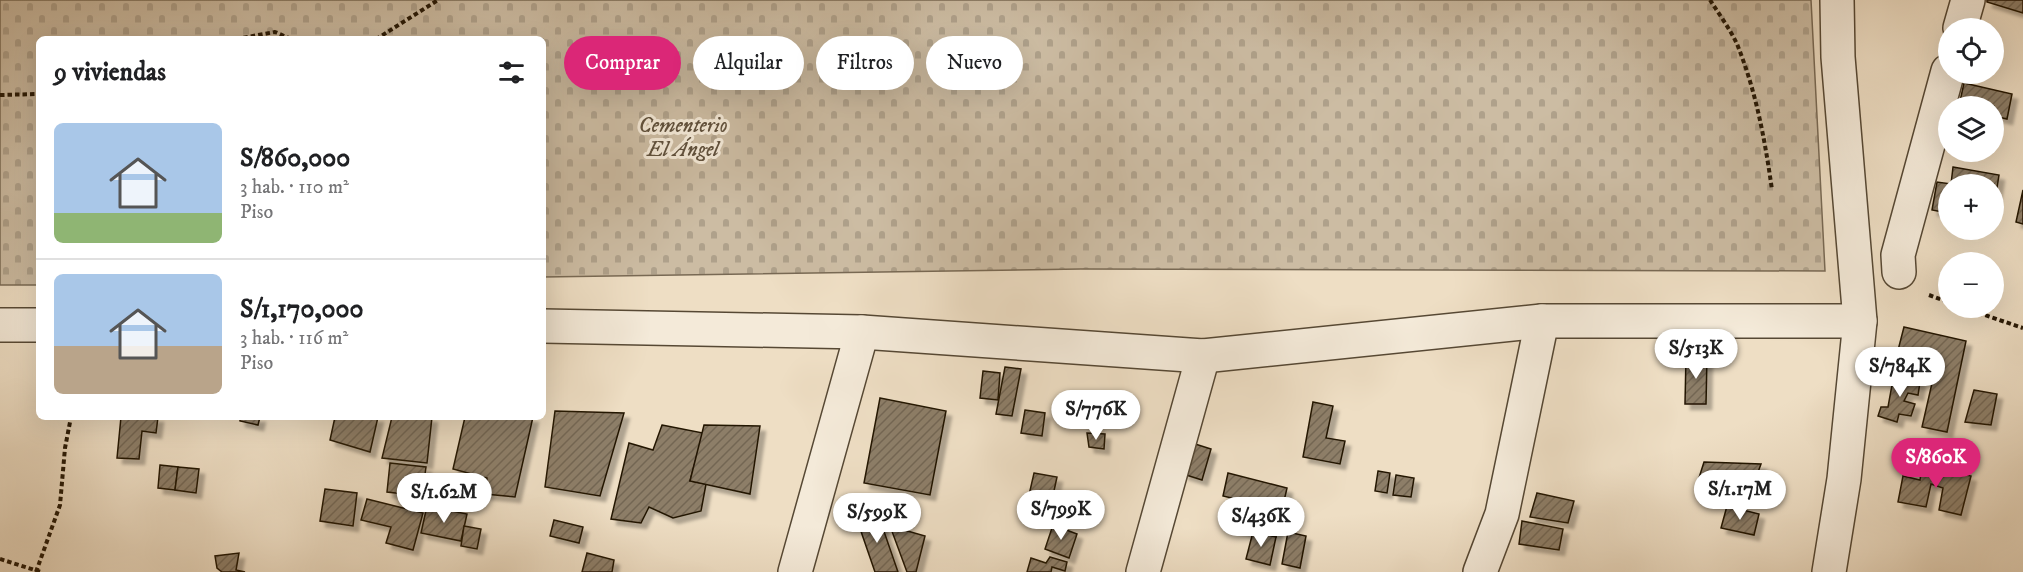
<!DOCTYPE html>
<html lang="es">
<head>
<meta charset="utf-8">
<style>
	:root { --surface:#fff; --page:#f6f6f6; --text:#202124; --muted:#757577; --line:#e0e0e0; --accent:#db2777 }
	body { margin:0; font-family:"IM FELL DW Pica",serif; background:var(--page); color:var(--text); height:100vh; display:flex; flex-direction:column; font-size:22px; white-space:nowrap }
	* { box-sizing:border-box; margin:0 }
	p { font-size:20px; color:var(--muted) }
	.icon { flex:none; width:33px; height:33px; fill:none; stroke:currentColor; stroke-width:2; stroke-linecap:round; stroke-linejoin:round }
	.map { position:relative; flex:1; overflow:hidden }
	.details { position:absolute; left:36px; top:36px; width:510px; height:384px; display:flex; flex-direction:column; background:var(--surface); border-radius:9px; box-shadow:0 6px 24px #0002 }
	.details>* { flex:none }
	.top-card { position:absolute; left:564px; top:36px; width:570px; height:54px; display:flex; gap:12px }
	.controls { position:absolute; left:1938px; top:18px; display:grid; gap:12px }
	.controls a { display:grid; place-items:center; width:66px; height:66px; border-radius:50%; background:var(--surface); box-shadow:0 6px 24px #0002; font-size:30px }
	.price { position:absolute; translate:-50% -51px; padding:0 14px; border-radius:21px; background:#fff; color:#222; font-size:20px; line-height:39px; filter:drop-shadow(0 2px 3px #0008) }
	.price::after { content:''; position:absolute; left:50%; top:36px; width:18px; height:14px; margin-left:-9px; background:inherit; clip-path:polygon(0 0,100% 0,50% 100%) }
	.price.selected { background:var(--accent); color:#fff }
	ul { padding:0; list-style:none }
	li { display:flex; align-items:center; gap:18px; height:150px; padding:0 18px }
	li+li { border-top:2px solid var(--line) }
	li span { display:grid; place-items:center; flex:none; width:168px; height:120px; border-radius:9px; color:#555 }
	li>.icon { margin-inline-start:auto }
	span .icon { width:72px; height:72px; fill:#fffc; stroke-width:1 }
	li b { font-size:26px }
	h2 { display:flex; justify-content:space-between; align-items:center; height:72px; padding:0 18px; font-size:26px }
	.chip { padding:0 21px; border-radius:27px; background:var(--surface); box-shadow:0 6px 24px #0002; font-size:21px; line-height:54px }
	.chip.selected { background:var(--accent); color:#fff }
	.map>svg:first-child { display:block }
	.cemetery { fill:url(#cemetery-stones); stroke:#786954; stroke-width:1.5 }
	.building { fill:url(#building-hatch); stroke:#241604; stroke-width:1.5; filter:url(#shadow) }
	.lines { fill:none; stroke-linecap:round; stroke-linejoin:round }
	.minor-casing { stroke:#564834; stroke-width:36 }
	.path { stroke:#241604; stroke-width:4; stroke-dasharray:4.5 3; stroke-linecap:butt }
	.minor { stroke:#f4ead9; stroke-width:33 }
	.labels { text-anchor:middle; stroke-width:6; stroke-linejoin:round; paint-order:stroke }
	.park-label { font-size:21px; font-style:italic; fill:#5f503c; stroke:#f4ead9 }
</style>
</head>
<body>
<div class="map">
<svg width="2023" height="572" viewBox="0 0 2023 572">
	<defs>
		<pattern id="cemetery-stones" width="16" height="16" patternUnits="userSpaceOnUse" patternTransform="scale(1.5)"><rect width="16" height="16" fill="#ccbca3"/><path d="M2 7V4a2 2 0 0 1 4 0v3zM10 15v-3a2 2 0 0 1 4 0v3z" fill="#afa18b"/></pattern>
		<pattern id="building-hatch" width="6" height="6" patternUnits="userSpaceOnUse" patternTransform="scale(1.5)"><rect width="6" height="6" fill="#8d7e68"/><path d="M-1 1l2-2M0 6l6-6M5 7l2-2" fill="none" stroke="#736653"/></pattern>
		<filter id="shadow"><feDropShadow dx="5.5" dy="5.5" stdDeviation="1.5" flood-color="#0004"/></filter>
	</defs>
	<rect width="100%" height="100%" fill="#eedec4"/>
	<filter id="stains"><feTurbulence type="fractalNoise" baseFrequency=".00333" numOctaves="4"/><feColorMatrix values="0 0 0 0 .2 0 0 0 0 .09 0 0 0 0 .02 0 0 0 .5 -.17"/></filter>
	<radialGradient id="worn" r=".72"><stop offset=".6" stop-color="#630" stop-opacity="0"/><stop offset="1" stop-color="#630" stop-opacity=".3"/></radialGradient>
	<polygon class="cemetery" points="0,0 1811,0 1825,271 1081,269 543,277 543,39 39,39 39,285 0,285"/>
	<g class="building">
		<polygon points="1987,0 2023,0 2023,13 1987,2"/>
		<polygon points="1964,83 2012,94 2007,119 1994,116 1994,106 1959,106"/>
		<polygon points="1953,167 1999,175 1995,200 1994,184 1948,184 1948,213 1932,210 1937,182 1951,184"/>
		<polygon points="2023,190 2023,224 2016,222"/>
		<polygon points="1904,327 1966,341 1947,432 1922,427 1935,370 1895,362"/>
		<polygon points="1686,356 1707,357 1706,404 1685,404"/>
		<polygon points="1005,367 1021,369 1012,416 996,414"/>
		<polygon points="983,371 1000,373 998,400 980,398"/>
		<polygon points="1894,374 1920,382 1918,395 1908,393 1904,401 1915,404 1911,416 1899,414 1897,422 1878,416 1881,407 1888,407"/>
		<polygon points="1974,390 1997,394 1991,425 1965,422"/>
		<polygon points="880,398 946,411 930,495 864,483"/>
		<polygon points="1313,402 1333,406 1326,438 1345,441 1340,464 1303,457"/>
		<polygon points="1025,410 1045,413 1042,436 1021,433"/>
		<polygon points="555,411 624,413 600,496 545,487"/>
		<polygon points="121,417 158,417 156,433 142,431 139,459 117,458"/>
		<polygon points="240,417 260,417 258,425 240,421"/>
		<polygon points="335,417 378,417 370,452 330,440"/>
		<polygon points="392,417 432,417 427,463 382,458"/>
		<polygon points="465,417 533,417 515,497 485,494 487,478 453,469"/>
		<polygon points="662,425 703,433 690,481 706,484 701,511 673,518 649,507 641,523 611,519 629,443 653,450"/>
		<polygon points="704,425 760,426 750,494 690,481"/>
		<polygon points="1087,433 1105,434 1104,449 1089,447"/>
		<polygon points="1192,443 1211,449 1202,480 1183,474"/>
		<polygon points="1704,462 1761,464 1750,494 1698,481"/>
		<polygon points="390,463 426,467 422,496 387,492"/>
		<polygon points="160,465 178,467 175,490 158,488"/>
		<polygon points="1922,466 1971,476 1961,515 1939,510 1943,488 1931,484 1926,507 1898,502 1903,476 1920,480"/>
		<polygon points="178,467 199,469 196,493 175,490"/>
		<polygon points="1378,471 1390,473 1387,493 1375,491"/>
		<polygon points="1034,473 1057,477 1052,500 1029,495"/>
		<polygon points="1228,473 1287,488 1282,510 1223,496"/>
		<polygon points="1396,475 1414,478 1411,497 1393,495"/>
		<polygon points="325,489 357,493 353,526 320,521"/>
		<polygon points="1537,493 1574,501 1568,523 1530,517"/>
		<polygon points="367,499 423,513 413,550 386,543 391,527 361,520"/>
		<polygon points="1236,505 1281,514 1276,537 1232,528"/>
		<polygon points="427,506 467,514 461,541 421,533"/>
		<polygon points="1727,506 1759,514 1754,535 1721,528"/>
		<polygon points="855,514 880,520 898,572 875,572"/>
		<polygon points="554,520 583,527 579,543 550,536"/>
		<polygon points="1522,521 1563,529 1559,550 1519,544"/>
		<polygon points="1053,525 1077,534 1069,558 1045,549"/>
		<polygon points="464,526 481,529 477,549 461,546"/>
		<polygon points="890,526 925,536 916,572 907,572"/>
		<polygon points="1253,532 1276,537 1270,565 1246,559"/>
		<polygon points="1288,532 1306,536 1300,568 1282,564"/>
		<polygon points="239,553 236,570 245,572 222,572 217,568 215,556"/>
		<polygon points="587,553 614,560 612,572 582,572"/>
		<polygon points="1050,557 1067,562 1065,571 1052,567 1051,572 1027,572 1031,558 1046,563"/>
	</g>
	<g class="lines">
		<defs>
			<g id="minor">
				<polyline points="1960,28 1968,0"/>
				<polyline points="1899,272 1898,255 1948,71"/>
				<polyline points="0,325 39,325"/>
				<polyline points="543,326 862,332 1203,356 1542,321 1860,321"/>
				<polyline points="795,572 862,332"/>
				<polyline points="1143,572 1203,356"/>
				<polyline points="1480,572 1502,514 1542,321"/>
				<polyline points="1829,572 1844,479 1860,321 1838,57 1837,0"/>
			</g>
		</defs>
		<use href="#minor" class="minor-casing"/>
		<g class="path">
			<path d="M1710,0C1719,14 1730,29 1737,44C1756,91 1765,140 1772,190"/>
			<polyline points="236,39 275,32 291,39"/>
			<polyline points="323,39 378,38 438,0"/>
			<polyline points="0,95 39,94"/>
			<polyline points="1929,295 1948,302"/>
			<polyline points="1964,308 2023,328"/>
			<polyline points="0,559 41,572"/>
			<polyline points="36,572 60,505 65,448 71,417"/>
		</g>
		<use href="#minor" class="minor"/>
	</g>
	<g class="labels">
		<g class="park-label">
			<text x="683" y="132">Cementerio<tspan x="683" dy="24">El Ángel</tspan></text>
		</g>
	</g>
	<rect width="100%" height="100%" filter="url(#stains)"/>
	<rect width="100%" height="100%" fill="url(#worn)"/>
</svg>
<div class="controls">
<a><svg class="icon" aria-label="locate" viewBox="0 0 24 24"><circle cx="12" cy="12" r="6"/><path d="M12 2v4M12 18v4M2 12h4M18 12h4"/></svg></a>
<a><svg class="icon" aria-label="layers" viewBox="0 0 24 24"><path d="M12 4l9 5-9 5-9-5zM3 14l9 5 9-5"/></svg></a>
<a>+</a>
<a>−</a>
</div>
<b class="price" style="left:1696px;top:380px">S/513K</b>
<b class="price" style="left:1900px;top:398px">S/784K</b>
<b class="price" style="left:1096px;top:441px">S/776K</b>
<b class="price selected" style="left:1936px;top:489px">S/860K</b>
<b class="price" style="left:1740px;top:521px">S/1.17M</b>
<b class="price" style="left:444px;top:524px">S/1.62M</b>
<b class="price" style="left:1061px;top:541px">S/799K</b>
<b class="price" style="left:877px;top:544px">S/599K</b>
<b class="price" style="left:1261px;top:548px">S/436K</b>
<div class="top-card">
<a class="chip selected">Comprar</a>
<a class="chip">Alquilar</a>
<a class="chip">Filtros</a>
<a class="chip">Nuevo</a>
</div>
<section class="details">
<h2>9 viviendas<svg class="icon" aria-label="filters" viewBox="0 0 24 24"><path d="M4 7h16M4 17h16"/><circle cx="9" cy="7" r="2"/><circle cx="15" cy="17" r="2"/></svg></h2>
<ul>
<li><span style="background:linear-gradient(#a9c7e8 75%,#8fb573 0)"><svg class="icon" aria-label="home" viewBox="0 0 24 24"><path d="M3 11l9-7 9 7M6 9v11h12V9"/></svg></span><div><b>S/860,000</b><p>3 hab. · 110 m²</p><p>Piso</p></div></li>
<li><span style="background:linear-gradient(#a9c7e8 60%,#b9a48a 0)"><svg class="icon" aria-label="home" viewBox="0 0 24 24"><path d="M3 11l9-7 9 7M6 9v11h12V9"/></svg></span><div><b>S/1,170,000</b><p>3 hab. · 116 m²</p><p>Piso</p></div></li>
</ul>
</section>
</div>
</body>
</html>
